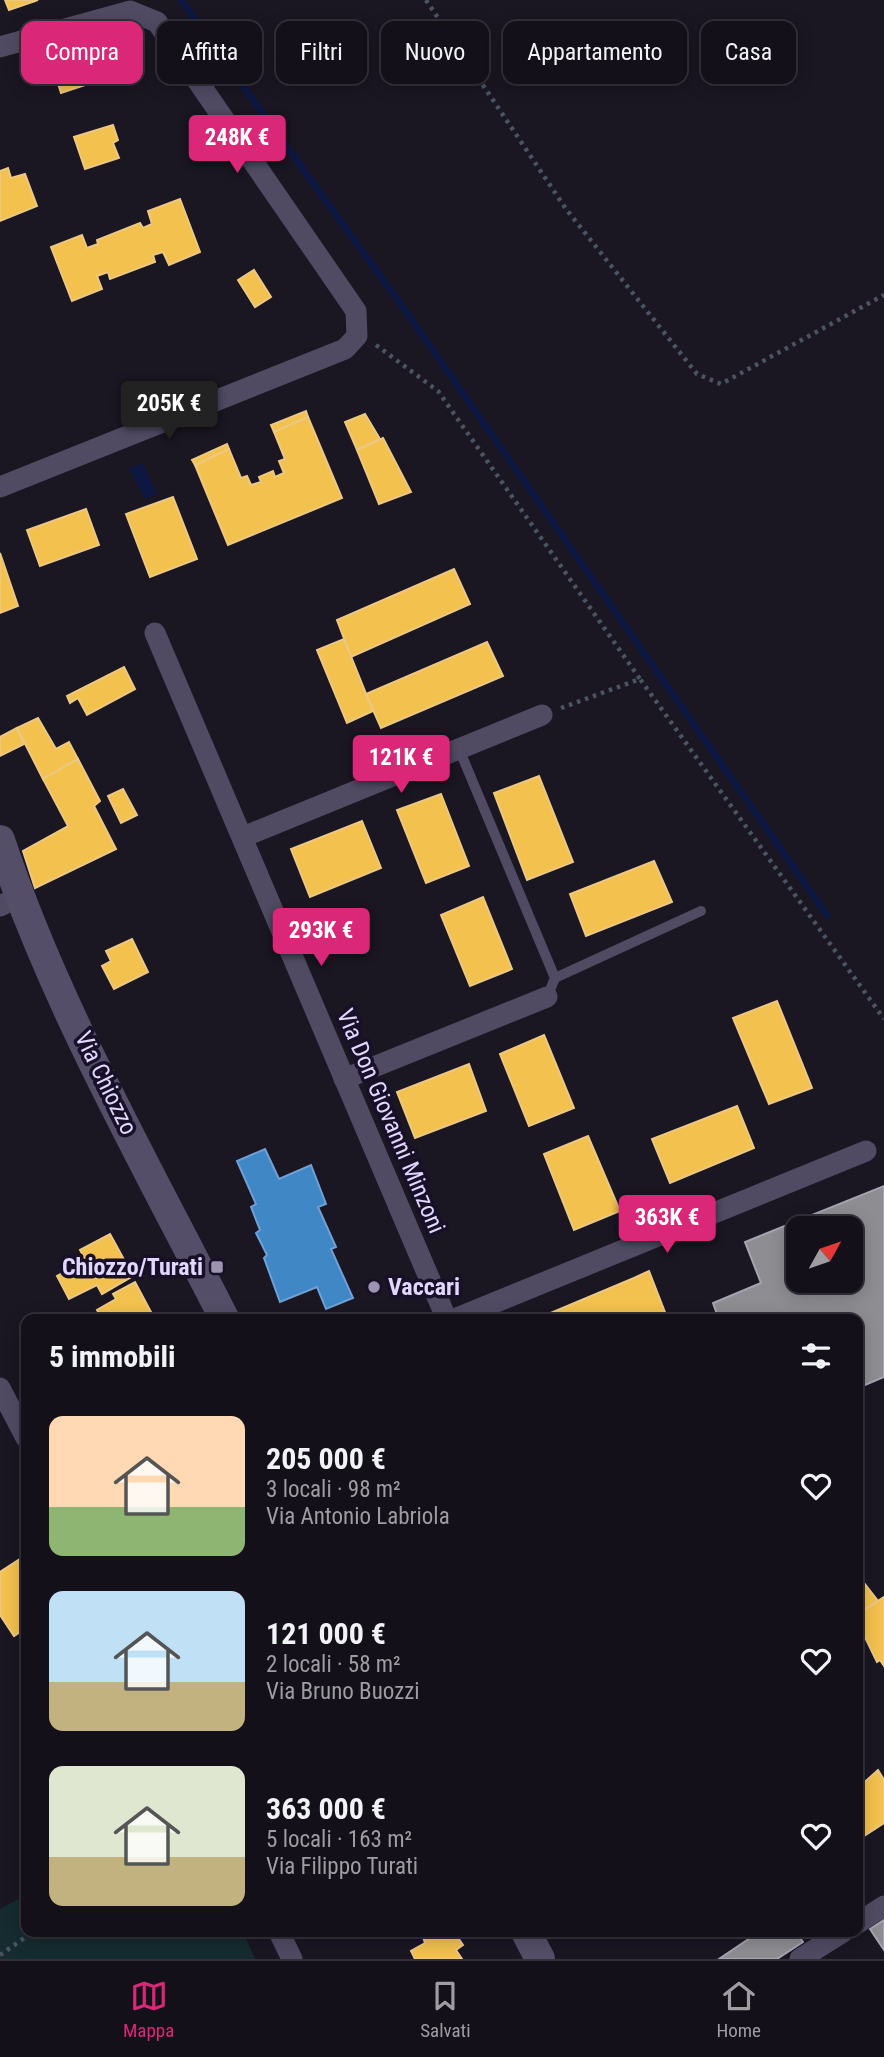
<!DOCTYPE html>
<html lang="it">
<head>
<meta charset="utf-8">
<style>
	:root { --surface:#14101a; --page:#1d1923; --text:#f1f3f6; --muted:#9d9da2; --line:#333039; --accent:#db2777 }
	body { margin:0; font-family:"Roboto Condensed",sans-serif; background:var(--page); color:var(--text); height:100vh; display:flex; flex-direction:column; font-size:26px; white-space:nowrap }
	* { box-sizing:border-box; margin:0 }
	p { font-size:23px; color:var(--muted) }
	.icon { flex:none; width:38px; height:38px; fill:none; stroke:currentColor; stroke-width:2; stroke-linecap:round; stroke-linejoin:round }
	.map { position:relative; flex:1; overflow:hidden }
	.side { position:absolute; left:21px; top:1314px; width:842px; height:623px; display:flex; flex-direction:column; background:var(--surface); border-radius:14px; box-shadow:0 4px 18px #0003,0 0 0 2px var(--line) }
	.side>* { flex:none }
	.banner { position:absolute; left:21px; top:21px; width:844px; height:63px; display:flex; gap:14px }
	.needle { width:46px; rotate:50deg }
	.controls { position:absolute; left:786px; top:1216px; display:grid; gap:14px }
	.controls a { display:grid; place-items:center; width:77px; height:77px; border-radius:14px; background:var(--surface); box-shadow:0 4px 18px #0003,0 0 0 2px var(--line); font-size:35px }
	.price { position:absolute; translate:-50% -60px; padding:0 16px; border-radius:7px; background:var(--accent); color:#fff; font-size:23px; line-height:46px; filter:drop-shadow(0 2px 4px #0008) }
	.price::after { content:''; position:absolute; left:50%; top:42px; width:21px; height:16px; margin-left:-10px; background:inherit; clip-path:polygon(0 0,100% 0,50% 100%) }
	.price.active { background:#222; color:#fff }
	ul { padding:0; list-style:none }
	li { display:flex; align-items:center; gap:21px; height:175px; padding:0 28px }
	li span { display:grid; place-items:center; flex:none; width:196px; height:140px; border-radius:14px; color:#555 }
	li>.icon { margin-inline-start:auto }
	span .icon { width:84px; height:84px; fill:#fffc; stroke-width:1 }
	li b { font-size:30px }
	h2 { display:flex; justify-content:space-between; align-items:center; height:84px; padding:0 28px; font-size:30px }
	.tag { padding:0 24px; border-radius:14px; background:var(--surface); box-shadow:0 4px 18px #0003,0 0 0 2px var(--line); font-size:24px; line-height:63px }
	.tag.active { background:var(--accent); color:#fff }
	.tab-bar { display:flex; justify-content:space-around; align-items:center; height:98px; border-top:2px solid var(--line); background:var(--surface); font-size:19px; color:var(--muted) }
	.tab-bar a { display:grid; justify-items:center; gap:4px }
	.tab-bar .active { color:var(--accent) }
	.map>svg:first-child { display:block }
	.green { fill:#152b2f }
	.water { fill:#0d1842 }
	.homes { fill:#f2c14e; stroke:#edc883; stroke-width:2 }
	.schools { fill:#3f88c5; stroke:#70a0d6; stroke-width:2 }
	.industry { fill:#8d8d92; stroke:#a6a4b2; stroke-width:2; fill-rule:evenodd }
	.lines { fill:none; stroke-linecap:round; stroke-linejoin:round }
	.stream { stroke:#0d1842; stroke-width:7 }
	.path { stroke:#4b5463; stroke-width:4.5; stroke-dasharray:3.5 5; stroke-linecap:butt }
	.lane { stroke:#504b63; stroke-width:10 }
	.street { stroke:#504b63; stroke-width:21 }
	.secondary { stroke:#544e68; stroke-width:30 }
	.poi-dot { fill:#9c94b1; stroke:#181028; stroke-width:2.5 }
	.labels { text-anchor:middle; stroke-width:7; stroke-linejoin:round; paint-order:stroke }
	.street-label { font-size:24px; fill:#e2d8fe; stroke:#181028 }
	.poi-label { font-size:24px; font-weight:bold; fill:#e2d8fe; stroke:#181028; text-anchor:end }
</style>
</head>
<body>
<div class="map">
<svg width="884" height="1959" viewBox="0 0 884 1959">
	<rect width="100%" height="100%" fill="#1a1622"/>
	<polygon class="green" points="26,1895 26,1932 243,1932 255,1959 0,1959 0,1909"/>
	<polygon class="water" points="143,463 157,494 145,499 129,468"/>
	<g class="homes">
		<polygon points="5,0 38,0 9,10"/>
		<polygon points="83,48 94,82 61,93 50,59"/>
		<polygon points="113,125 118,140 113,143 119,158 85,169 74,137"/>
		<polygon points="8,168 11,178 25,174 37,206 0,221 0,171"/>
		<polygon points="180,199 200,252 169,265 163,252 153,255 155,262 110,279 108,272 97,276 102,289 72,301 51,247 82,235 87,248 98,244 97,240 140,223 143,228 152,224 148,211"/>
		<polygon points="254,270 271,297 255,307 238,280"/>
		<polygon points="306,411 308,417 274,432 271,425"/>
		<polygon points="365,414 380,439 357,450 345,422"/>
		<polygon points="308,417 342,498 228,545 195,465 229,449 241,478 247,476 251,485 261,482 259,477 273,471 275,477 284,473 279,461 285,459 274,432"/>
		<polygon points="383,438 411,492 379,504 357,450"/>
		<polygon points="227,444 229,449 195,465 192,460"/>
		<polygon points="173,497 197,559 150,577 126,514"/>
		<polygon points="86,509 99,545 40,566 27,530"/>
		<polygon points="0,553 18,606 0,613"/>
		<polygon points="454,569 470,604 351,657 337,620"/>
		<polygon points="344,639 373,711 347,723 317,650"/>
		<polygon points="487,642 503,676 381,728 366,694"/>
		<polygon points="124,667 135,689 87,715 78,698 70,703 67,696"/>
		<polygon points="38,718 56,749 69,742 78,759 43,779 17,728"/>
		<polygon points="17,728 24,744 0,756 0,737"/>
		<polygon points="78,759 100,801 94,806 116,849 35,888 23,851 68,826 43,779"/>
		<polygon points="539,776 573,862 527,880 494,793"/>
		<polygon points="123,789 137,815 121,823 108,796"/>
		<polygon points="441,794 469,866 426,883 397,810"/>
		<polygon points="362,821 381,868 310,897 291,849"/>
		<polygon points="654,861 672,902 586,936 570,894"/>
		<polygon points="483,897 512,969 470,986 441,915"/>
		<polygon points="132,939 148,972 114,989 102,966 111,961 106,951"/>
		<polygon points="777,1001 812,1088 769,1104 733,1018"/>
		<polygon points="544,1035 574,1108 529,1126 500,1054"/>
		<polygon points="469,1064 486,1111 415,1138 397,1092"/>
		<polygon points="737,1106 754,1148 670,1183 652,1139"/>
		<polygon points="588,1136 620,1211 574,1230 544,1154"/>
		<polygon points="110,1234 133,1276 102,1294 97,1285 69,1299 57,1276 86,1261 80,1250"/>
		<polygon points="649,1271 668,1320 534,1320 634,1278"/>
		<polygon points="135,1282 152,1314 142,1320 102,1320 97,1310 116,1299 113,1294"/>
		<polygon points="20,1559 26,1570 26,1628 14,1636 0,1615 0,1572"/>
		<polygon points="858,1575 878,1601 858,1614"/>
		<polygon points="884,1597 884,1666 880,1660 877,1662 862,1631 858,1630 858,1614"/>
		<polygon points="878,1770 884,1780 884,1823 858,1840 858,1788"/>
		<polygon points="433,1932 454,1932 463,1945 456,1950 462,1959 415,1959 411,1951 425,1943 423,1937"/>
	</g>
	<polygon class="schools" points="265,1149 279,1179 311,1165 326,1204 318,1207 336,1247 331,1249 353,1298 326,1309 317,1287 280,1302 264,1258 267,1255 256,1233 260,1230 251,1207 256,1204 237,1161"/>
	<g class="industry">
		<path d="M884,1186V1377L858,1388V1320H719L713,1303L761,1283L745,1242ZM798,1228H850V1281H798Z"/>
		<polygon points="884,1920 884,1950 870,1929"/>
		<polygon points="759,1932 796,1932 803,1942 777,1959 719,1959"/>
	</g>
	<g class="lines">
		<polyline class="stream" points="181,0 407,313 827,915"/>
		<g class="path">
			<polyline points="426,0 566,209 697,374 721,384 884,295"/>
			<polyline points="376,345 438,391 640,679"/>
			<polyline points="561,708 640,679 884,1019"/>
			<polyline points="0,1955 33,1932"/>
		</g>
		<g class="lane">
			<polyline points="459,749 555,978 547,997"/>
			<polyline points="555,978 701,911"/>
		</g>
		<g class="street">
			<polyline points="0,47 130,11 157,22 356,311 357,336 345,349 0,487"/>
			<polyline points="155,633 447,1320"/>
			<polyline points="243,837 542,715"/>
			<polyline points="0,906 18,897"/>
			<polyline points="344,1079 547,997"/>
			<polyline points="452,1320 866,1151"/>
			<polyline points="0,1388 26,1438"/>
			<polyline points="858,1923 884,1906"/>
			<polyline points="279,1932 292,1959"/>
			<polyline points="800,1959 843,1932"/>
		</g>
		<g class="secondary">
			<path d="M0,840C54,1004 147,1166 225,1320"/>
			<polyline points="526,1932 540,1959"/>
		</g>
	</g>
	<g class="poi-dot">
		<rect x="210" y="1260" width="14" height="14" rx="3.5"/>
		<circle cx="374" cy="1287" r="7"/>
	</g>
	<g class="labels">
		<g class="street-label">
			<text transform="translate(106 1083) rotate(64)" y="8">Via Chiozzo</text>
			<text transform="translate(391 1121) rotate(67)" y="8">Via Don Giovanni Minzoni</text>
		</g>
		<g class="poi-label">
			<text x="203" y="1275">Chiozzo/Turati</text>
			<text x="388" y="1295" text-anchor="start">Vaccari</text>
		</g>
	</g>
</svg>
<div class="controls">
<a><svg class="needle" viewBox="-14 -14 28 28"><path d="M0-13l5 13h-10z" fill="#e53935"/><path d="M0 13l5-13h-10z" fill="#9d9da2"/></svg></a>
</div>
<b class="price" style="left:237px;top:175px">248K €</b>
<b class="price active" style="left:169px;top:441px">205K €</b>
<b class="price" style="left:401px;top:795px">121K €</b>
<b class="price" style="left:321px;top:968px">293K €</b>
<b class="price" style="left:667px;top:1255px">363K €</b>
<div class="banner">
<a class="tag active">Compra</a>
<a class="tag">Affitta</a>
<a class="tag">Filtri</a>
<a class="tag">Nuovo</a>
<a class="tag">Appartamento</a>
<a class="tag">Casa</a>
</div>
<section class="side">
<h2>5 immobili<svg class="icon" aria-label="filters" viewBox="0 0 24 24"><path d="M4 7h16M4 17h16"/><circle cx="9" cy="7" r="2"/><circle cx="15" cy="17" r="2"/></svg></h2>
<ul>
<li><span style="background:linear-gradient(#ffd9b3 65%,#8fb573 0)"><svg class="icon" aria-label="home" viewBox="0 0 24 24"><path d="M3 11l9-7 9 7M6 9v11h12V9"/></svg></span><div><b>205 000 €</b><p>3 locali · 98 m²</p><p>Via Antonio Labriola</p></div><svg class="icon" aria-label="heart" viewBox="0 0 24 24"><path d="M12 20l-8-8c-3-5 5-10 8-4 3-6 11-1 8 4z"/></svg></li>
<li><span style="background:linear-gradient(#bfe0f5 65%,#c2b280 0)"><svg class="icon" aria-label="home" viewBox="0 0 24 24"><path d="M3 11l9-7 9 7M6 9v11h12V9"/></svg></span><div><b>121 000 €</b><p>2 locali · 58 m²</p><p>Via Bruno Buozzi</p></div><svg class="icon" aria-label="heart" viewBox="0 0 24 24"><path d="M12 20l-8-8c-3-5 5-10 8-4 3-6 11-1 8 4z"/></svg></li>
<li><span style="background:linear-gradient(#dfe7d0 65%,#c2b280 0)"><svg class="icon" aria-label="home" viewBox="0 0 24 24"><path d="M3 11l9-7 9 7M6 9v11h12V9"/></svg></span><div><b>363 000 €</b><p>5 locali · 163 m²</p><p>Via Filippo Turati</p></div><svg class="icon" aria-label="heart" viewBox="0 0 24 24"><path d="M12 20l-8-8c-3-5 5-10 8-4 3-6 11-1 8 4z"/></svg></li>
</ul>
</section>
</div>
<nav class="tab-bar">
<a class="active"><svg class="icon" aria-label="map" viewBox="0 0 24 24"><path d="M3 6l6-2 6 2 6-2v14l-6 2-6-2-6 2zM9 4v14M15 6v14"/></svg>Mappa</a>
<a><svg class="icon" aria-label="saved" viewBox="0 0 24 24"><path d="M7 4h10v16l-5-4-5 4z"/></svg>Salvati</a>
<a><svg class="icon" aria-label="home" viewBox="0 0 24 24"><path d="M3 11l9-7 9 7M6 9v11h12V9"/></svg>Home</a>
</nav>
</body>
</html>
